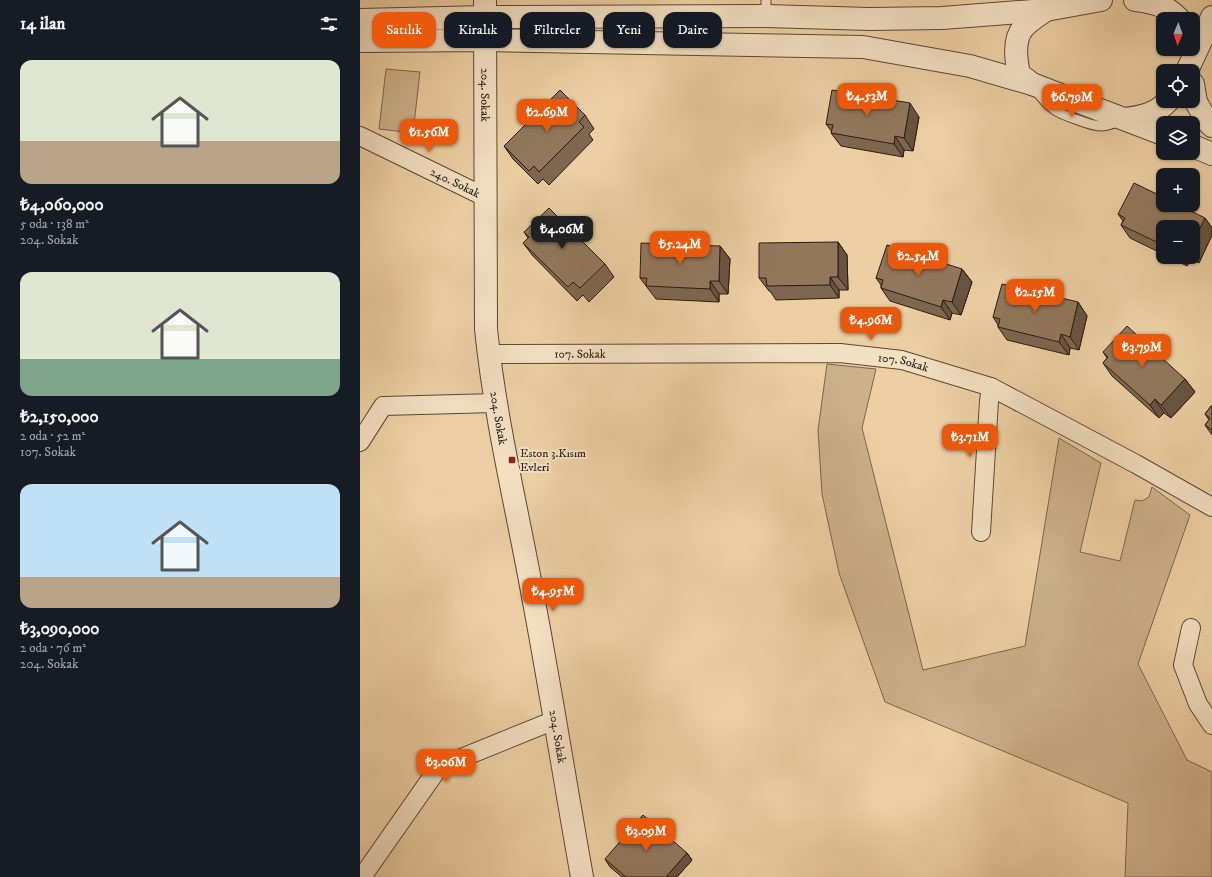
<!DOCTYPE html>
<html lang="tr">
<head>
<meta charset="utf-8">
<style>
	:root { --surface:#171b24; --page:#242831; --text:#f1f3f6; --muted:#9ea1a6; --accent:#ea580c }
	body { margin:0; font-family:"IM FELL DW Pica",serif; background:var(--page); color:var(--text); height:100vh; display:flex; flex-direction:column; font-size:15px; white-space:nowrap }
	* { box-sizing:border-box; margin:0 }
	p { font-size:13px; color:var(--muted) }
	.icon { flex:none; width:22px; height:22px; fill:none; stroke:currentColor; stroke-width:2; stroke-linecap:round; stroke-linejoin:round }
	.map { position:relative; flex:1; overflow:hidden }
	.drawer { display:flex; flex-direction:column; background:var(--surface); width:360px }
	.drawer>* { flex:none }
	.guide { position:absolute; left:12px; top:12px; width:380px; height:36px; display:flex; gap:8px }
	.needle { width:26px; rotate:182deg }
	.buttons { position:absolute; left:796px; top:12px; display:grid; gap:8px }
	.buttons a { display:grid; place-items:center; width:44px; height:44px; border-radius:8px; background:var(--surface); box-shadow:0 1px 3px #0004; font-size:20px }
	.price { position:absolute; translate:-50% -34px; padding:0 9px; border-radius:8px; background:var(--accent); color:#fff; font-size:13px; line-height:26px; filter:drop-shadow(0 1px 2px #0008) }
	.price::after { content:''; position:absolute; left:50%; top:24px; width:12px; height:9px; margin-left:-6px; background:inherit; clip-path:polygon(0 0,100% 0,50% 100%) }
	.price.selected { background:#222; color:#fff }
	ul { padding:0; list-style:none }
	li { display:grid; align-content:center; gap:8px; height:212px; padding:0 20px }
	li span { display:grid; place-items:center; height:124px; border-radius:12px; color:#555 }
	li>.icon { margin-inline-start:auto }
	span .icon { width:72px; height:72px; fill:#fffc; stroke-width:1 }
	li b { font-size:17px }
	h2 { display:flex; justify-content:space-between; align-items:center; height:48px; padding:0 20px; font-size:17px }
	.pill { padding:0 14px; border-radius:12px; background:var(--surface); box-shadow:0 1px 3px #0004; font-size:14px; line-height:36px }
	.pill.selected { background:var(--accent); color:#fff }
	main { display:flex; flex:1; min-height:0 }
	.map>svg:first-child { display:block }
	.green { fill:#ccb18a; stroke:#7d654e }
	.lines { fill:none; stroke-linecap:round; stroke-linejoin:round }
	.service-casing { stroke:#5e4736; stroke-width:11 }
	.minor-casing { stroke:#5e4736; stroke-width:20 }
	.tertiary-casing { stroke:#5e4736; stroke-width:24 }
	.service { stroke:#f3e0c3; stroke-width:9 }
	.minor { stroke:#f3e0c3; stroke-width:18 }
	.tertiary { stroke:#f3e0c3; stroke-width:22 }
	.wall { fill:#7d6750; stroke:#2e1911 }
	.shaded-wall { fill:#665441; stroke:#2e1911 }
	.building { fill:#91785d; stroke:#2e1911 }
	.poi-dot { fill:#8f2418; stroke:#f3e0c3; stroke-width:1.5 }
	.labels { text-anchor:middle; stroke-width:4; stroke-linejoin:round; paint-order:stroke }
	.street-label { font-size:12px; fill:#2e1911; stroke:#f3e0c3 }
	.poi-label { font-size:12px; fill:#2e1911; stroke:#f3e0c3; text-anchor:start }
</style>
</head>
<body>
<main>
<section class="drawer">
<h2>14 ilan<svg class="icon" aria-label="filters" viewBox="0 0 24 24"><path d="M4 7h16M4 17h16"/><circle cx="9" cy="7" r="2"/><circle cx="15" cy="17" r="2"/></svg></h2>
<ul>
<li><span style="background:linear-gradient(#dfe7d0 65%,#b9a48a 0)"><svg class="icon" aria-label="home" viewBox="0 0 24 24"><path d="M3 11l9-7 9 7M6 9v11h12V9"/></svg></span><div><b>₺4,060,000</b><p>5 oda · 138 m²</p><p>204. Sokak</p></div></li>
<li><span style="background:linear-gradient(#dfe7d0 70%,#7fa58c 0)"><svg class="icon" aria-label="home" viewBox="0 0 24 24"><path d="M3 11l9-7 9 7M6 9v11h12V9"/></svg></span><div><b>₺2,150,000</b><p>2 oda · 52 m²</p><p>107. Sokak</p></div></li>
<li><span style="background:linear-gradient(#bfe0f5 75%,#b9a48a 0)"><svg class="icon" aria-label="home" viewBox="0 0 24 24"><path d="M3 11l9-7 9 7M6 9v11h12V9"/></svg></span><div><b>₺3,090,000</b><p>2 oda · 76 m²</p><p>204. Sokak</p></div></li>
</ul>
</section>
<div class="map">
<svg width="852" height="877" viewBox="0 0 852 877">
	<rect width="100%" height="100%" fill="#ecd0a3"/>
	<filter id="stains"><feTurbulence type="fractalNoise" baseFrequency=".005" numOctaves="4"/><feColorMatrix values="0 0 0 0 .2 0 0 0 0 .09 0 0 0 0 .02 0 0 0 .5 -.17"/></filter>
	<radialGradient id="worn" r=".72"><stop offset=".6" stop-color="#630" stop-opacity="0"/><stop offset="1" stop-color="#630" stop-opacity=".3"/></radialGradient>
	<g class="green">
		<polygon points="26,69 60,72 53,133 19,129"/>
		<polygon points="467,364 516,369 502,428 563,670 665,646 699,438 741,463 720,552 760,561 775,500 782,501 789,497 792,487 830,515 778,664 827,760 852,772 852,877 765,877 768,803 525,702 479,573 462,494 458,430"/>
	</g>
	<g class="lines">
		<defs>
			<g id="service">
				<polyline points="406,16 406,0"/>
				<path d="M676,90C689,109 697,113 718,120C726,123 733,126 742,126C748,126 754,123 760,121"/>
			</g>
			<g id="minor">
				<path id="s1" d="M0,136L125,197"/>
				<path id="s2" d="M129,354L480,353L542,360L631,387L776,464L852,507"/>
				<polyline points="0,442 23,406 135,403"/>
				<polyline points="621,532 629,401 631,387"/>
				<polyline points="831,628 823,665 838,704 852,725"/>
				<polyline points="2,877 79,767 195,720"/>
			</g>
			<g id="tertiary">
				<path id="s3" d="M125,0L126,329C135,418 156,504 172,591C190,686 205,782 222,877"/>
				<path d="M775,0C794,3 805,4 819,19"/>
				<polyline points="0,20 125,17 406,16 509,19 582,18 686,10 741,0"/>
				<polyline points="0,41 125,40 503,47 610,66 672,84 803,134"/>
				<polyline points="827,71 852,17"/>
				<path d="M672,84L659,74C656,60 653,40 663,28C669,21 679,15 686,10"/>
				<polyline points="833,84 836,102 847,121 852,126"/>
				<path d="M765,119C782,117 796,114 808,101"/>
				<polyline points="833,146 852,154"/>
			</g>
		</defs>
		<use href="#service" class="service-casing"/>
		<use href="#minor" class="minor-casing"/>
		<use href="#tertiary" class="tertiary-casing"/>
		<use href="#service" class="service"/>
		<use href="#minor" class="minor"/>
		<use href="#tertiary" class="tertiary"/>
	</g>
	<g class="wall">
		<polygon points="225,115 234,129 229,134 233,140 189,185 183,179 178,184 153,159 144,146"/>
		<polygon points="559,117 553,151 544,150 543,157 481,146 471,133 472,132 466,124"/>
		<polygon points="758,214 845,218 852,228 852,235 839,263 831,259 827,266 809,257 833,257 833,227 803,227 803,254 770,238 761,225 763,221"/>
		<polygon points="164,232 245,264 254,277 229,302 223,295 217,301 173,256 163,243 168,238"/>
		<polygon points="478,242 487,255 488,290 479,290 479,298 416,300 410,291 409,291 399,278"/>
		<polygon points="360,246 370,259 368,294 359,294 359,302 296,299 280,278"/>
		<polygon points="602,269 612,282 601,315 592,313 590,320 530,301 521,288 521,285 516,278"/>
		<polygon points="718,302 727,316 719,350 710,348 709,355 647,340 638,327 638,325 633,317"/>
		<polygon points="743,352 825,379 835,392 811,418 804,413 799,418 752,376 743,363 747,358"/>
		<polygon points="852,405 852,435 845,425 849,420 845,414"/>
		<polygon points="327,853 332,860 317,877 262,877 250,867 245,859"/>
	</g>
	<g class="shaded-wall">
		<polygon points="550,103 559,117 553,151 544,138"/>
		<polygon points="535,136 544,150 543,157 534,144"/>
		<polygon points="845,218 852,228 852,235 839,263 833,255 833,242"/>
		<polygon points="478,242 487,255 488,290 478,277"/>
		<polygon points="360,246 370,259 368,294 359,281"/>
		<polygon points="821,257 829,257 831,259 827,266"/>
		<polygon points="602,269 612,282 601,315 592,302"/>
		<polygon points="470,277 479,290 479,298 470,285"/>
		<polygon points="350,281 359,294 359,302 350,289"/>
		<polygon points="583,300 592,313 590,320 581,307"/>
		<polygon points="718,302 727,316 719,350 710,337"/>
		<polygon points="701,334 710,348 709,355 699,342"/>
		<polygon points="825,379 835,392 811,418 801,405"/>
		<polygon points="795,399 804,413 799,418 790,405"/>
		<polygon points="327,853 332,860 317,877 306,877"/>
	</g>
	<g class="building">
		<polygon points="200,90 225,115 219,122 224,127 179,172 174,166 169,171 144,146"/>
		<polygon points="472,90 550,103 544,138 535,136 534,144 471,133 473,125 466,124"/>
		<polygon points="774,183 803,197 803,205 819,205 845,218 833,242 833,227 803,227 803,245 761,225 765,218 758,214"/>
		<polygon points="189,208 245,264 220,288 213,282 208,287 163,243 169,237 164,232"/>
		<polygon points="478,242 478,277 470,277 470,285 407,286 406,278 399,278 399,243"/>
		<polygon points="281,243 360,246 359,281 350,281 350,289 286,286 287,278 280,278"/>
		<polygon points="527,245 602,269 592,302 583,300 581,307 521,288 523,280 516,278"/>
		<polygon points="642,284 718,302 710,337 701,334 699,342 638,327 640,319 633,317"/>
		<polygon points="767,326 825,379 801,405 795,399 790,405 743,363 748,357 743,352"/>
		<polygon points="852,405 852,430 845,425 850,418 845,414"/>
		<polygon points="283,815 327,853 306,877 266,877 245,859"/>
	</g>
	<rect class="poi-dot" x="148" y="456" width="8" height="8" rx="2"/>
	<g class="labels">
		<g class="street-label">
			<text dy="4" stroke="none"><textPath href="#s3" startOffset="95">204. Sokak</textPath></text>
			<text dy="4" stroke="none"><textPath href="#s1" startOffset="106">240. Sokak</textPath></text>
			<text dy="4" stroke="none"><textPath href="#s2" startOffset="91">107. Sokak</textPath></text>
			<text dy="4" stroke="none"><textPath href="#s2" startOffset="415">107. Sokak</textPath></text>
			<text dy="4" stroke="none"><textPath href="#s3" startOffset="419">204. Sokak</textPath></text>
			<text dy="4" stroke="none"><textPath href="#s3" startOffset="743">204. Sokak</textPath></text>
		</g>
		<g class="poi-label">
			<text x="160" y="457">Eston 3.Kısım<tspan x="160" dy="14">Evleri</tspan></text>
		</g>
	</g>
	<rect width="100%" height="100%" filter="url(#stains)"/>
	<rect width="100%" height="100%" fill="url(#worn)"/>
</svg>
<div class="buttons">
<a><svg class="needle" viewBox="-14 -14 28 28"><path d="M0-13l5 13h-10z" fill="#e53935"/><path d="M0 13l5-13h-10z" fill="#9ea1a6"/></svg></a>
<a><svg class="icon" aria-label="locate" viewBox="0 0 24 24"><circle cx="12" cy="12" r="6"/><path d="M12 2v4M12 18v4M2 12h4M18 12h4"/></svg></a>
<a><svg class="icon" aria-label="layers" viewBox="0 0 24 24"><path d="M12 4l9 5-9 5-9-5zM3 14l9 5 9-5"/></svg></a>
<a>+</a>
<a>−</a>
</div>
<b class="price" style="left:507px;top:117px">₺4.53M</b>
<b class="price" style="left:712px;top:118px">₺6.79M</b>
<b class="price" style="left:187px;top:133px">₺2.69M</b>
<b class="price" style="left:69px;top:153px">₺1.56M</b>
<b class="price selected" style="left:202px;top:250px">₺4.06M</b>
<b class="price" style="left:320px;top:265px">₺5.24M</b>
<b class="price" style="left:558px;top:277px">₺2.54M</b>
<b class="price" style="left:675px;top:313px">₺2.15M</b>
<b class="price" style="left:511px;top:341px">₺4.96M</b>
<b class="price" style="left:782px;top:368px">₺3.79M</b>
<b class="price" style="left:610px;top:458px">₺3.71M</b>
<b class="price" style="left:193px;top:612px">₺4.95M</b>
<b class="price" style="left:86px;top:783px">₺3.06M</b>
<b class="price" style="left:286px;top:852px">₺3.09M</b>
<div class="guide">
<a class="pill selected">Satılık</a>
<a class="pill">Kiralık</a>
<a class="pill">Filtreler</a>
<a class="pill">Yeni</a>
<a class="pill">Daire</a>
</div>
</div>
</main>
</body>
</html>
